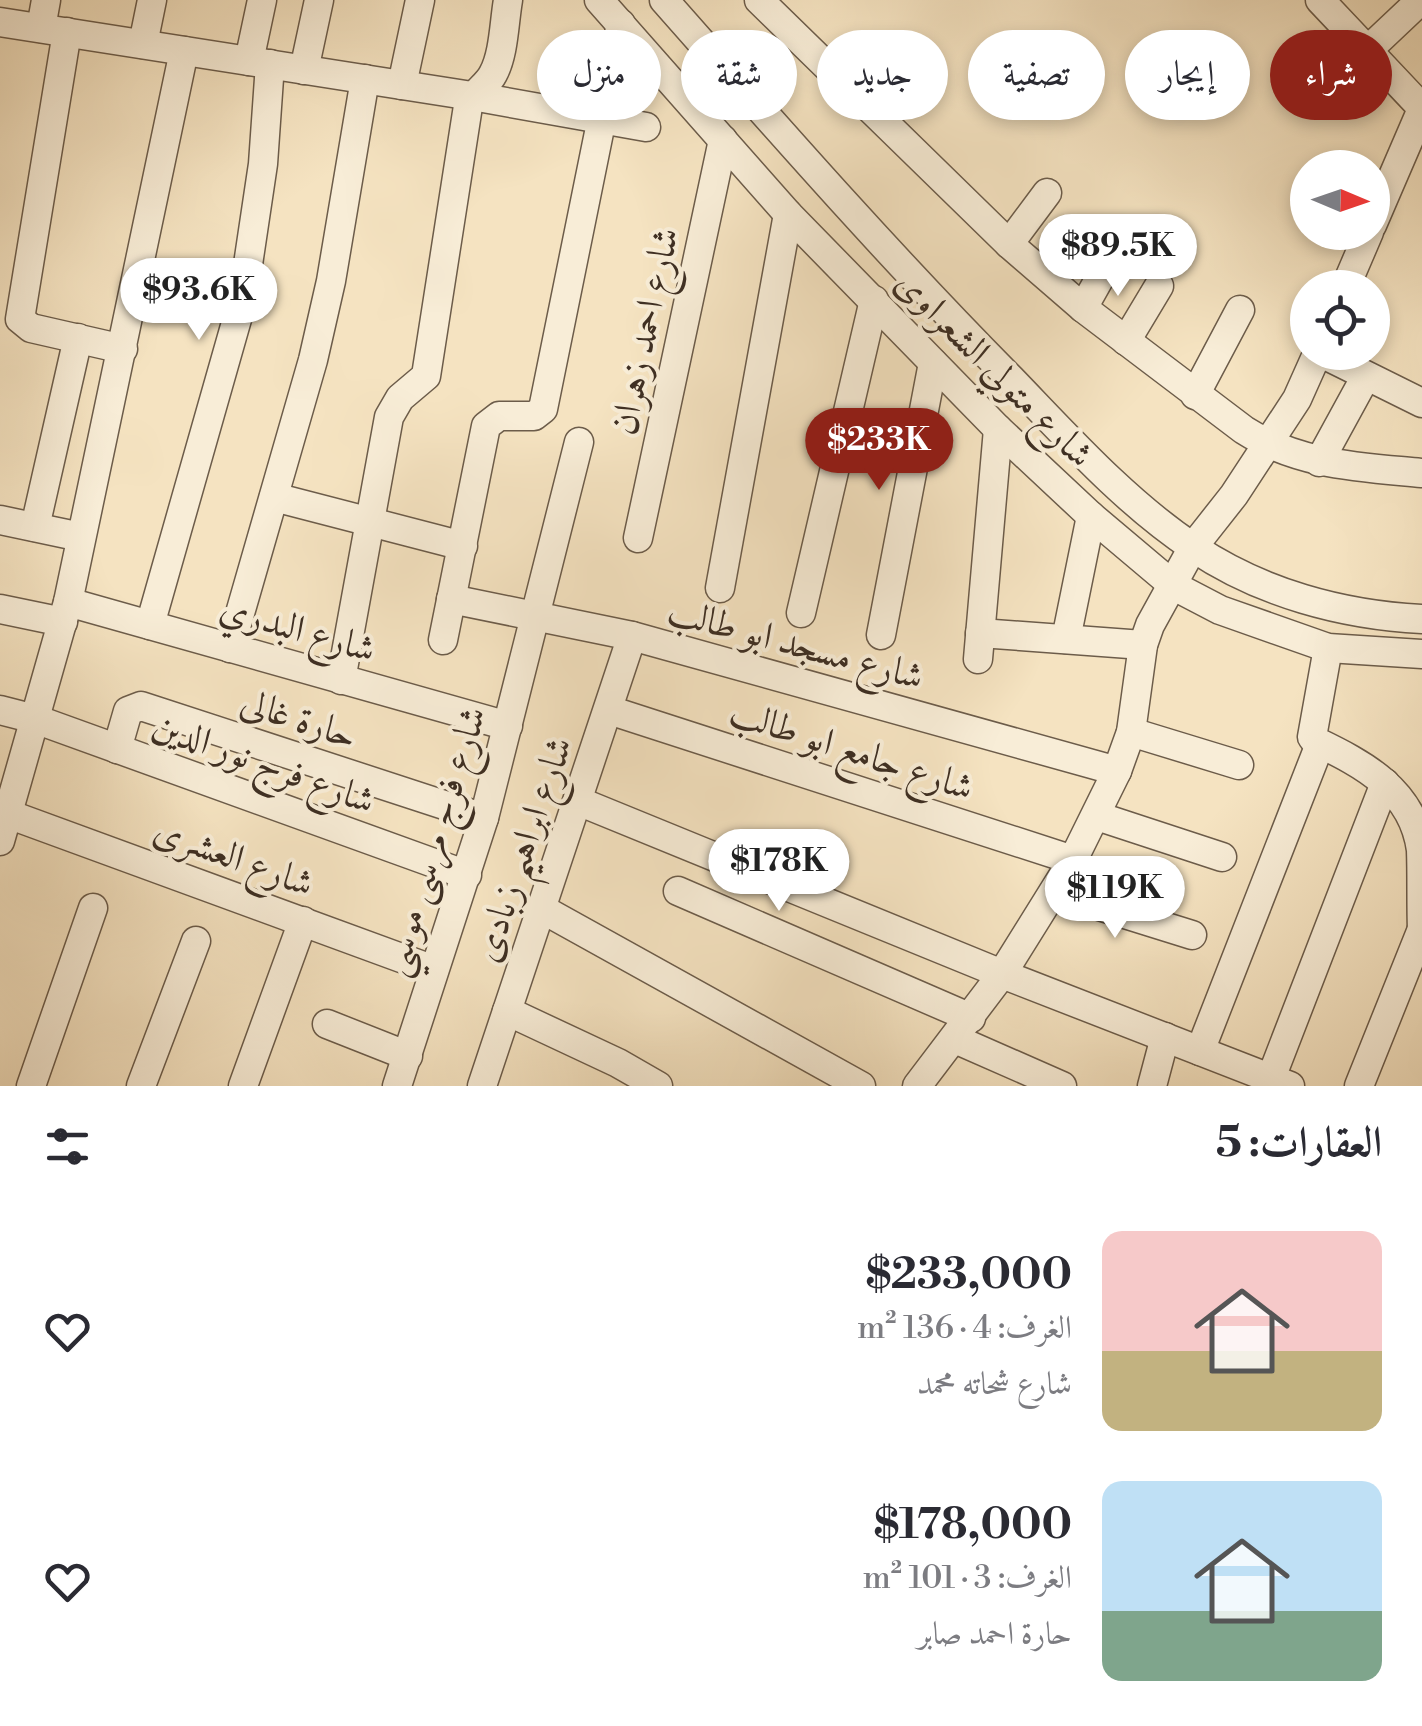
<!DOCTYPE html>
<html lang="ar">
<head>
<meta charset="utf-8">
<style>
	:root { --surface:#fff; --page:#f2f2f3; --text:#2b2b33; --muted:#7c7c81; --accent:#8f2418 }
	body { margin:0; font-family:"Libre Bodoni",Amiri,serif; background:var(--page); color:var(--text); direction:rtl; height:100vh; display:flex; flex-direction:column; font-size:38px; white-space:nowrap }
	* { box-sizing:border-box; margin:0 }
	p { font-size:32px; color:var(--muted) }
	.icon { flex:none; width:55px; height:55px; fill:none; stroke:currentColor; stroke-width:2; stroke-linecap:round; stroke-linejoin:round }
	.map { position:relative; height:1086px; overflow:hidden; direction:ltr }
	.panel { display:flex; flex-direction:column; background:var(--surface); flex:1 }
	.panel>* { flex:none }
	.guide { position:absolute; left:30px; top:30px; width:1362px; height:90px; direction:rtl; display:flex; gap:20px }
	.needle { width:65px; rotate:92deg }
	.fabs { position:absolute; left:1290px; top:150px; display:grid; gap:20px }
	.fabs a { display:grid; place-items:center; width:100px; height:100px; border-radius:50%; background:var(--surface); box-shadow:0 5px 15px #0003; font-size:50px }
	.price { position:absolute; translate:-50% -85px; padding:0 22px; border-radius:35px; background:#fff; color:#222; font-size:32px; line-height:65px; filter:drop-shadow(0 2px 5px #0008) }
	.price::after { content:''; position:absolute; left:50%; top:60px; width:30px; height:22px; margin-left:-15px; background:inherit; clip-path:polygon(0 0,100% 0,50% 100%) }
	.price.selected { background:var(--accent); color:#fff }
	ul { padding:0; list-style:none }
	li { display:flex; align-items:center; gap:30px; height:250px; padding:0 40px }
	li span { display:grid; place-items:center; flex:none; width:280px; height:200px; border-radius:20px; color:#555 }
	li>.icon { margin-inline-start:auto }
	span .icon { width:120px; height:120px; fill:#fffc; stroke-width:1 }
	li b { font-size:42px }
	h2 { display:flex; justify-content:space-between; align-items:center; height:120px; padding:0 40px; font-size:42px }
	.pill { padding:0 35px; border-radius:45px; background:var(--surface); box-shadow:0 5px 15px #0003; font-size:35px; line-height:90px }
	.pill.selected { background:var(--accent); color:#fff }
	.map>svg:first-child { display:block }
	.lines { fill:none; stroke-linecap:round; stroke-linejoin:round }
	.minor-casing { stroke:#6c5c4a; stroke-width:31 }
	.minor { stroke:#f8edd7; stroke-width:28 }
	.labels { text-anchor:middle; stroke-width:8; stroke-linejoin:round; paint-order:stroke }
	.street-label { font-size:38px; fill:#3e2f23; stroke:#f8edd7 }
</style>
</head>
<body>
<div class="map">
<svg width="1422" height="1086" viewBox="0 0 1422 1086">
	<rect width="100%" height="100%" fill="#f5e3c1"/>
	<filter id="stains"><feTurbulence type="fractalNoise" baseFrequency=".002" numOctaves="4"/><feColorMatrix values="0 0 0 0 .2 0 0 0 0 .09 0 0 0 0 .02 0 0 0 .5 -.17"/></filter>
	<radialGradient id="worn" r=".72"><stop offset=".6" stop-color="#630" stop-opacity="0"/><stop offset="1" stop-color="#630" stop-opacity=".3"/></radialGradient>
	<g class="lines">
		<defs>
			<g id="minor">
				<polyline points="599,0 788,214 998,429 1091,516 1174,586 1220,610 1328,648 1422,654"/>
				<path d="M664,0C777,128 890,257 1011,379C1068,438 1125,502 1194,548C1261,593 1342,615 1422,619"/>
				<path d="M759,0L1009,244L1083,308L1244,430C1299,465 1359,467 1422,473"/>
				<polyline points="1320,0 1422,108"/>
				<polyline points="0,22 472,96 646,127"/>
				<polyline points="41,28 46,0"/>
				<polyline points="67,32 20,319 31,328 123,349"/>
				<polyline points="143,44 152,0"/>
				<polyline points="1368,50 1421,0"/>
				<polyline points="249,61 262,0"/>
				<polyline points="304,70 319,0"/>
				<polyline points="402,85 420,0"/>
				<polyline points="1372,225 1422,109"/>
				<polyline points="1009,244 1047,193"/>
				<polyline points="1345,288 1369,232"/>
				<polyline points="1083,308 1106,267"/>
				<polyline points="1126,341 1159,286"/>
				<polyline points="1319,352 1422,403"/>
				<polyline points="1195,395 1240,310"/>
				<polyline points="1319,462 1366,376"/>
				<polyline points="274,497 463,546"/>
				<polyline points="0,520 81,537"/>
				<polyline points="35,527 78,338"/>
				<polyline points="638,538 723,140"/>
				<polyline points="720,588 788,214"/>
				<polyline points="451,599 632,636 1117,771"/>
				<polyline points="68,602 508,726"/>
				<polyline points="0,609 63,622"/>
				<polyline points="801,613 874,300"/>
				<polyline points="150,625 243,298 263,164 270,64"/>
				<polyline points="980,633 1143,645"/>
				<polyline points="881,635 933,363"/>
				<polyline points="1066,639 1091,516"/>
				<polyline points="443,640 486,426 499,416 534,416 543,409 621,24"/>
				<polyline points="230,648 313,360 331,281 365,79"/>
				<path d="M1328,648L1312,737L1315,741C1363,764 1413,790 1421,850C1422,876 1421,904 1422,930"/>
				<polyline points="978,659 998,429"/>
				<path d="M341,680L389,417L400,398L426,376L468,106C474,92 487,86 493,74C504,54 504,23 508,0"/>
				<polyline points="0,710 35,719 467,875"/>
				<polyline points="609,710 1073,860"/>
				<polyline points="1131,732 1239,765"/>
				<polyline points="117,749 128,711 141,706 484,818"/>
				<polyline points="578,801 1002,974 1290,1086"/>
				<polyline points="8,814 434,970"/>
				<polyline points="1097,816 1222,857"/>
				<polyline points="0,841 68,602 184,51"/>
				<polyline points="678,891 971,1018"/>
				<polyline points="1054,892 1192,935"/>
				<polyline points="542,909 861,1086"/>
				<polyline points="507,1011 618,1063 658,1086"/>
				<polyline points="327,1024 408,1056"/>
				<polyline points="955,1039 1062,1086"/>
				<polyline points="1200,1051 1320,744"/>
				<polyline points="1271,1078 1385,783"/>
				<polyline points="31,1086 93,908"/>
				<polyline points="141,1086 196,941"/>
				<polyline points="243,1086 303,921"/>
				<polyline points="397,1086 484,818 579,442"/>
				<polyline points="482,1086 632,636"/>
				<polyline points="917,1086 1002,974 1073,860 1117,771 1131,732 1143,645 1150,625 1193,547 1234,495 1297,399 1318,352"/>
				<polyline points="1152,1086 1165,1037"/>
				<polyline points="1359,1086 1422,929"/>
			</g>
		</defs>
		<use href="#minor" class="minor-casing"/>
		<use href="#minor" class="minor"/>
	</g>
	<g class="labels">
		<g class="street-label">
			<text transform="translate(644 331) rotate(-78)" y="13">شارع احمد زهران</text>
			<text transform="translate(995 368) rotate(45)" y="13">شارع متولي الشعراوى</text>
			<text transform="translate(298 628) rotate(16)" y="13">شارع البدري</text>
			<text transform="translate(796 643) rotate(15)" y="13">شارع مسجد ابو طالب</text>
			<text transform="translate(299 718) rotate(18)" y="13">حارة غالى</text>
			<text transform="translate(852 749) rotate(18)" y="13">شارع جامع ابو طالب</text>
			<text transform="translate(264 762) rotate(20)" y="13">شارع فرج نور الدين</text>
			<text transform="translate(433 841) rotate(-73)" y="13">شارع فرج مرسى موسي</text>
			<text transform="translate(522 849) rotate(-71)" y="13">شارع ابراهيم زبادى</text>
			<text transform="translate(234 856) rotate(20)" y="13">شارع العشرى</text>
		</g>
	</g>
	<rect width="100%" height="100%" filter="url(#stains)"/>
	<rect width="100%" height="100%" fill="url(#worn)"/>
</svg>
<div class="fabs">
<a><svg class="needle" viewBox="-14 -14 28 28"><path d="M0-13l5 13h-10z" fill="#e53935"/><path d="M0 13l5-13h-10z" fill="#7c7c81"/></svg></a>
<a><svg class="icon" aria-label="locate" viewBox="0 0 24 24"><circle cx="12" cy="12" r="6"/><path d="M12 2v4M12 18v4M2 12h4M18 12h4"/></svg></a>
</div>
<b class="price" style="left:1118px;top:299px">$89.5K</b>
<b class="price" style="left:199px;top:343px">$93.6K</b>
<b class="price selected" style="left:879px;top:493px">$233K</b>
<b class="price" style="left:779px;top:914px">$178K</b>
<b class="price" style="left:1115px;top:941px">$119K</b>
<div class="guide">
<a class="pill selected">شراء</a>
<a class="pill">إيجار</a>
<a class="pill">تصفية</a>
<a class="pill">جديد</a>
<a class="pill">شقة</a>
<a class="pill">منزل</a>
</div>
</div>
<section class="panel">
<h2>العقارات: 5<svg class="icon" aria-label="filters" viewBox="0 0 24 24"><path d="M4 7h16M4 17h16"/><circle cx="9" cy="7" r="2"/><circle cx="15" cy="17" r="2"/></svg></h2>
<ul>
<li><span style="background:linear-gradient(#f6c9c9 60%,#c2b280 0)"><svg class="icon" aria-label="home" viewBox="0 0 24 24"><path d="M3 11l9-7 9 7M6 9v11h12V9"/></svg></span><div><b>$233,000</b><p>الغرف: 4 · 136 m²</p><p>شارع شحاته محمد</p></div><svg class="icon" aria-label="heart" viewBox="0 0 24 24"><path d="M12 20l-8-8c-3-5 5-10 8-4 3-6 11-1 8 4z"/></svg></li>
<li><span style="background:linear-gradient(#bfe0f5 65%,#7fa58c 0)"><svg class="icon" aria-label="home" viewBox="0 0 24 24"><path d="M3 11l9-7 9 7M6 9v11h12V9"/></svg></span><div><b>$178,000</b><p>الغرف: 3 · 101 m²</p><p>حارة احمد صابر</p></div><svg class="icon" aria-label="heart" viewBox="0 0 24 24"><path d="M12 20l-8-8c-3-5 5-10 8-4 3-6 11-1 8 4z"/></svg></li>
</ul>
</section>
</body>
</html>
